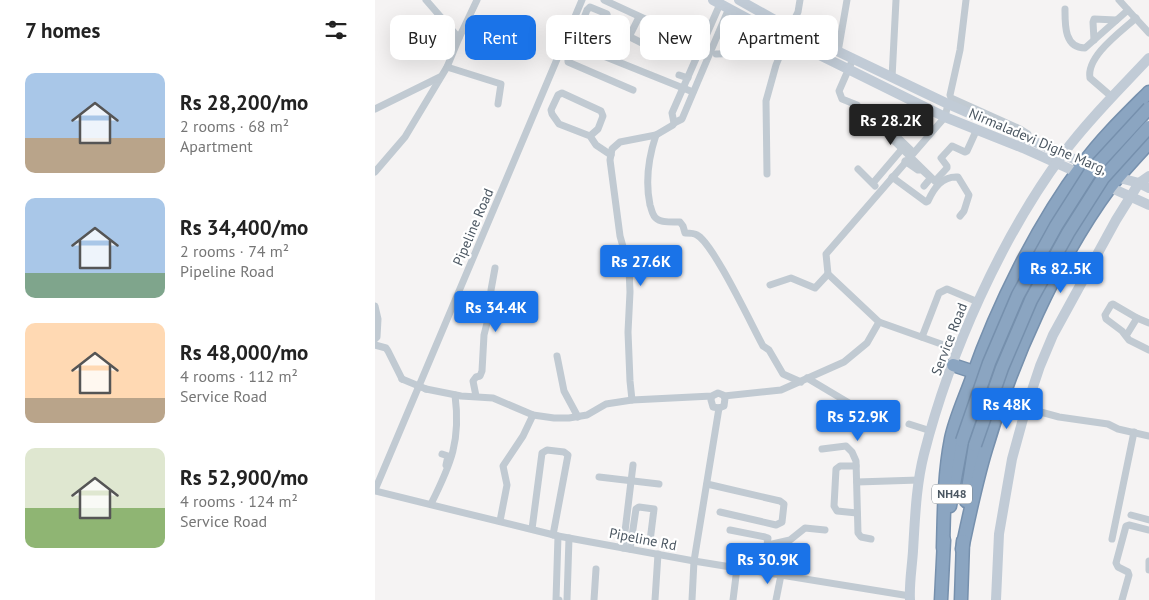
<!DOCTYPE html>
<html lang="en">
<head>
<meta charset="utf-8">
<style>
	:root { --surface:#fff; --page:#f2f2f2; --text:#222; --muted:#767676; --accent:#1a73e8 }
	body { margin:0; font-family:"PT Sans",sans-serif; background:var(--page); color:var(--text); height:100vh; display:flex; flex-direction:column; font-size:19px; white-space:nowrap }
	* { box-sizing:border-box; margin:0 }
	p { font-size:16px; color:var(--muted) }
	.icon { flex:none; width:28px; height:28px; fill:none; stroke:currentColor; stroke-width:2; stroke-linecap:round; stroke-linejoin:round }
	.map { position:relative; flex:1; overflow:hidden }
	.drawer { display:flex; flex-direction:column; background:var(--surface); width:375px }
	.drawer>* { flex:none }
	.top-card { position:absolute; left:15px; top:15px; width:475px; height:45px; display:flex; gap:10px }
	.price { position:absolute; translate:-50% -42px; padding:0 11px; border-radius:5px; background:var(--accent); color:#fff; font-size:16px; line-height:32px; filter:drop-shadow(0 1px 2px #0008) }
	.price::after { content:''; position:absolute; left:50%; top:30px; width:15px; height:11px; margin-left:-8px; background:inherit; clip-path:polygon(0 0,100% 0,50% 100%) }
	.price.active { background:#222; color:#fff }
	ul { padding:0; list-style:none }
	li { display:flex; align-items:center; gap:15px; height:125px; padding:0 25px }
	li span { display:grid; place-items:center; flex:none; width:140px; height:100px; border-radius:10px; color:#555 }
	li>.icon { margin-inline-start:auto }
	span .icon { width:60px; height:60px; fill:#fffc; stroke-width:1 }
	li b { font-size:21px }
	h2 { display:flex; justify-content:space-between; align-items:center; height:60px; padding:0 25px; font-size:21px }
	.tag { padding:0 18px; border-radius:10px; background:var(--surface); box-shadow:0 5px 20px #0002; font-size:18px; line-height:45px }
	.tag.active { background:var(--accent); color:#fff }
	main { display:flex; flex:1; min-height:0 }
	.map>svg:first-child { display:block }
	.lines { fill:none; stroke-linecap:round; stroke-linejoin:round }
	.highway-casing { stroke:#7690ad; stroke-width:15 }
	.street { stroke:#c1cad2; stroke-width:7 }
	.secondary { stroke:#c1cbd6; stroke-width:10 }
	.highway { stroke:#8ba5c1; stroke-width:12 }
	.highway-bridge-casing { stroke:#7690ad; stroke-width:15; stroke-linecap:butt }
	.street-bridge { stroke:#c1cad2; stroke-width:7 }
	.highway-bridge { stroke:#8ba5c1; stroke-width:12 }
	.labels { text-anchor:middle; stroke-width:4.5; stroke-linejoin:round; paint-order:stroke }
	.shield { fill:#fff; stroke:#808990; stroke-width:1 }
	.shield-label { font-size:12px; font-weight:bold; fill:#4a5661 }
	.street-label { font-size:14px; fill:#4a5661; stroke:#fff }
</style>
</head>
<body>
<main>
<section class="drawer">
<h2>7 homes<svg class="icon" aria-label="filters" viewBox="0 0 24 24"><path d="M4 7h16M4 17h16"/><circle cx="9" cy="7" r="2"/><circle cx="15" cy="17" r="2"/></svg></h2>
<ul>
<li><span style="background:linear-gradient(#a9c7e8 65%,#b9a48a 0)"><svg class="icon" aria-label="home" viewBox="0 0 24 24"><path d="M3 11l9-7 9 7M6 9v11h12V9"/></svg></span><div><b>Rs 28,200/mo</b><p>2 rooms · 68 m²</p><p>Apartment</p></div></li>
<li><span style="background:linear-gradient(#a9c7e8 75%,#7fa58c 0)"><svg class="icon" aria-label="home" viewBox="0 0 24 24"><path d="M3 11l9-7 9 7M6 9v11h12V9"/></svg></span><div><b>Rs 34,400/mo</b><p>2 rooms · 74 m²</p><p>Pipeline Road</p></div></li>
<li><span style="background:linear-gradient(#ffd9b3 75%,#b9a48a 0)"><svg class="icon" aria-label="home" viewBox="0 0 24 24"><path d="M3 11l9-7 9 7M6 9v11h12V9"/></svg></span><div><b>Rs 48,000/mo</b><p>4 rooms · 112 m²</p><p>Service Road</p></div></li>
<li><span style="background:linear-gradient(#dfe7d0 60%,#8fb573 0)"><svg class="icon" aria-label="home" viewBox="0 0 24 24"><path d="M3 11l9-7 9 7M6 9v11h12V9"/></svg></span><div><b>Rs 52,900/mo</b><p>4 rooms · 124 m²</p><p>Service Road</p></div></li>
</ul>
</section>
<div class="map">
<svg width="774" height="600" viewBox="0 0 774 600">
	<rect width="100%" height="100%" fill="#f5f3f3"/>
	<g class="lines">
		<defs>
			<g id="highway">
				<polyline points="578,365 599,372"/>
				<polyline points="591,501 600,445"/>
				<polyline points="575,506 587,441"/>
				<path d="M568,548C569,511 569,475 576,439C580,419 590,398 597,378C622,307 662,225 708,164C727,138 751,115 774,92"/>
				<path d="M587,549C594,516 601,482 611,449C636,362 682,259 736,186C748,171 761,157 774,143"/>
				<polyline points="566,600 569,540"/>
				<polyline points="586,600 588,541"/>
			</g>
		</defs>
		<use href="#highway" class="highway-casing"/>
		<g class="street">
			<polyline points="229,0 294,30"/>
			<polyline points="591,0 585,50 575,95 576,98 645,129 653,134 653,137"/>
			<polyline points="744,0 753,10"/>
			<polyline points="345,4 297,113 299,123 307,119 354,8"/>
			<path d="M690,9C690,24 689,48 710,48L753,10L774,33"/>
			<polyline points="264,17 255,35 257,38 271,45 274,44 282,25"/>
			<polyline points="84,38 102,0"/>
			<polyline points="719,40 718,22 719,19 741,20"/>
			<polyline points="463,52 472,0"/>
			<path d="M341,54C373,53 377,56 394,26"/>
			<polyline points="478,59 464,91 467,99 482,105"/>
			<polyline points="72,67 126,84 123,104"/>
			<polyline points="304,75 313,78"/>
			<polyline points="517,78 521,0"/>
			<polyline points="258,90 193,62 193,59 212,10 215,7 232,14 233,18 220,49 221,53 318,92"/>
			<path d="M737,97L715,78C711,56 747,31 761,18"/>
			<polyline points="573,104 570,117 451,254 453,274 504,322 583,350"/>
			<polyline points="0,109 65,77"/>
			<path d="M299,123L298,125L281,135C273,159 270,181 275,205C277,210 277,216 282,219C287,223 298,222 305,222L308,226L310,233C313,233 319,233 322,235C338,243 377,326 388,346L394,350L408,374L426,382"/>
			<polyline points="509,124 538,152"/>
			<polyline points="281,135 245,142 237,149 235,160 245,236 254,268 255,292 253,332 255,381 257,400 337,396 343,393 348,395 350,398 349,406 344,408 338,407 336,400 337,396"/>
			<polyline points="215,136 223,129 228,116 226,111 187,93 183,95 176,110 177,114 184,124 215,136 221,145 236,155"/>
			<polyline points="515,137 562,183"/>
			<polyline points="530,161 543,170 547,170 555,177 554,180 549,186"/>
			<polyline points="483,169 500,186"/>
			<polyline points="0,172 30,137 72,67 84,38 51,0"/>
			<polyline points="392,174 391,101 401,65 408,48 410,38 423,12 425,0"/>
			<path d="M517,177L551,202L553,201C559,188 567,176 583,177L594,195L589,211L585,216"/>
			<polyline points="560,181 572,168 572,166 566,158 577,146 590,152 592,151 602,129"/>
			<polyline points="498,183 527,149"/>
			<polyline points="254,268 293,265"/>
			<polyline points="395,285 416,278 440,288 453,274"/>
			<polyline points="0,306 3,319 2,337 0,339"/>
			<polyline points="762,318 774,323"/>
			<polyline points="751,336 762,318 738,304 736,305 730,315 731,319 747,331 754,340 774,350"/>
			<polyline points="547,337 564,293 572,289 603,302"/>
			<polyline points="0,345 11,348 13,351 27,379"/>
			<polyline points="182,356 189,391 203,417"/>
			<polyline points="432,378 479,406 510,416"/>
			<polyline points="51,389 86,396 118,398 158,415 179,418 194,418 212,415 231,404 257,400"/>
			<polyline points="101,396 98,381 101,377 105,376 107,371 109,335 116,307 116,290 120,268"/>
			<polyline points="349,396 406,390 469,362 492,343 504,322"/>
			<polyline points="651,408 684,417 733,424 743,429 774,436"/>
			<polyline points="534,424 556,431"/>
			<polyline points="447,449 471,446 477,452 481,461 483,533 486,537 496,539"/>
			<polyline points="67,454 73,456 71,465"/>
			<polyline points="481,466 465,466 461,469 459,506 462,511 482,513"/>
			<polyline points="224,477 284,484"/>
			<polyline points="482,482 544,480"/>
			<polyline points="332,484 405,501 409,504 407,522 401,525 345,512"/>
			<polyline points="0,490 207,0"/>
			<polyline points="0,491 183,536 319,561 535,596"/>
			<path d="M56,504C76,464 86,441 80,395"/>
			<polyline points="756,515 774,520"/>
			<polyline points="125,521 132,485 128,466 148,436 158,415"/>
			<polyline points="157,529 167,453 172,450 189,452 193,455 178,535"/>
			<polyline points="355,530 390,537 393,538 388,572"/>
			<polyline points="183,536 181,600 184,600"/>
			<polyline points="737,539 759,432"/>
			<polyline points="393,545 415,540 430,528 450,530"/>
			<polyline points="248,548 258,465"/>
			<polyline points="255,549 261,509 264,507 279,509 275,541 257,539"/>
			<polyline points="774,561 774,570"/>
			<polyline points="192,600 194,538"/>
			<polyline points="219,600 221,569"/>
			<polyline points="280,600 283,554"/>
			<polyline points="317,600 319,561 344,408"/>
			<polyline points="358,600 362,568"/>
			<polyline points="401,600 406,575"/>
			<polyline points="747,600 754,575 753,572 743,567 741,563 751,526 754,525 774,530"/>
		</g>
		<g class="secondary">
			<polyline points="338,0 392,29 570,117 648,148 708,175"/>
			<polyline points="364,0 416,29 573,104 715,166"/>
			<polyline points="737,176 764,183 774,188"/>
			<polyline points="730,185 774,205"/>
			<path d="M535,600C534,584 537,567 538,551C540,519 541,485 549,454C575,352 626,238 688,154C714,119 745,89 774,58"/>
			<polyline points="621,600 624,534 637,459 651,408 665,366 678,335 741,220 764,183 774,176"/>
		</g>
		<use href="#highway" class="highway"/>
		<defs>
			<g id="highway-bridge">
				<polyline points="587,441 614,363 643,295 681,226 716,171 774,108"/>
				<polyline points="600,445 627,368 656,300 693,233 728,178 774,127"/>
			</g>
		</defs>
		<use href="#highway-bridge" class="highway-bridge-casing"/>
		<polyline class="street-bridge" points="27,379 51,389"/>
		<use href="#highway-bridge" class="highway-bridge"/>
	</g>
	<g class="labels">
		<rect class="shield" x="557" y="484.5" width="40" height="19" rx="4"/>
		<g class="shield-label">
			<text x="577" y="498">NH48</text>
		</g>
		<g class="street-label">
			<text transform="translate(663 141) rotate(23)" y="5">Nirmaladevi Dighe Marg,</text>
			<text transform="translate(98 227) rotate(-67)" y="5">Pipeline Road</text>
			<text transform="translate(574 339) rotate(-69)" y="5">Service Road</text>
			<text transform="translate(268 539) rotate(11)" y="5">Pipeline Rd</text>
		</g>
	</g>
</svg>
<b class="price active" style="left:516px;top:146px">Rs 28.2K</b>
<b class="price" style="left:266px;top:287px">Rs 27.6K</b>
<b class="price" style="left:686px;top:294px">Rs 82.5K</b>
<b class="price" style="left:121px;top:333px">Rs 34.4K</b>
<b class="price" style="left:632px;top:430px">Rs 48K</b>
<b class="price" style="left:483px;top:442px">Rs 52.9K</b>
<b class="price" style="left:393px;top:585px">Rs 30.9K</b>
<div class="top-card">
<a class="tag">Buy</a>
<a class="tag active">Rent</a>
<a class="tag">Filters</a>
<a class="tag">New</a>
<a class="tag">Apartment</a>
</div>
</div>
</main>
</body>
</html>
